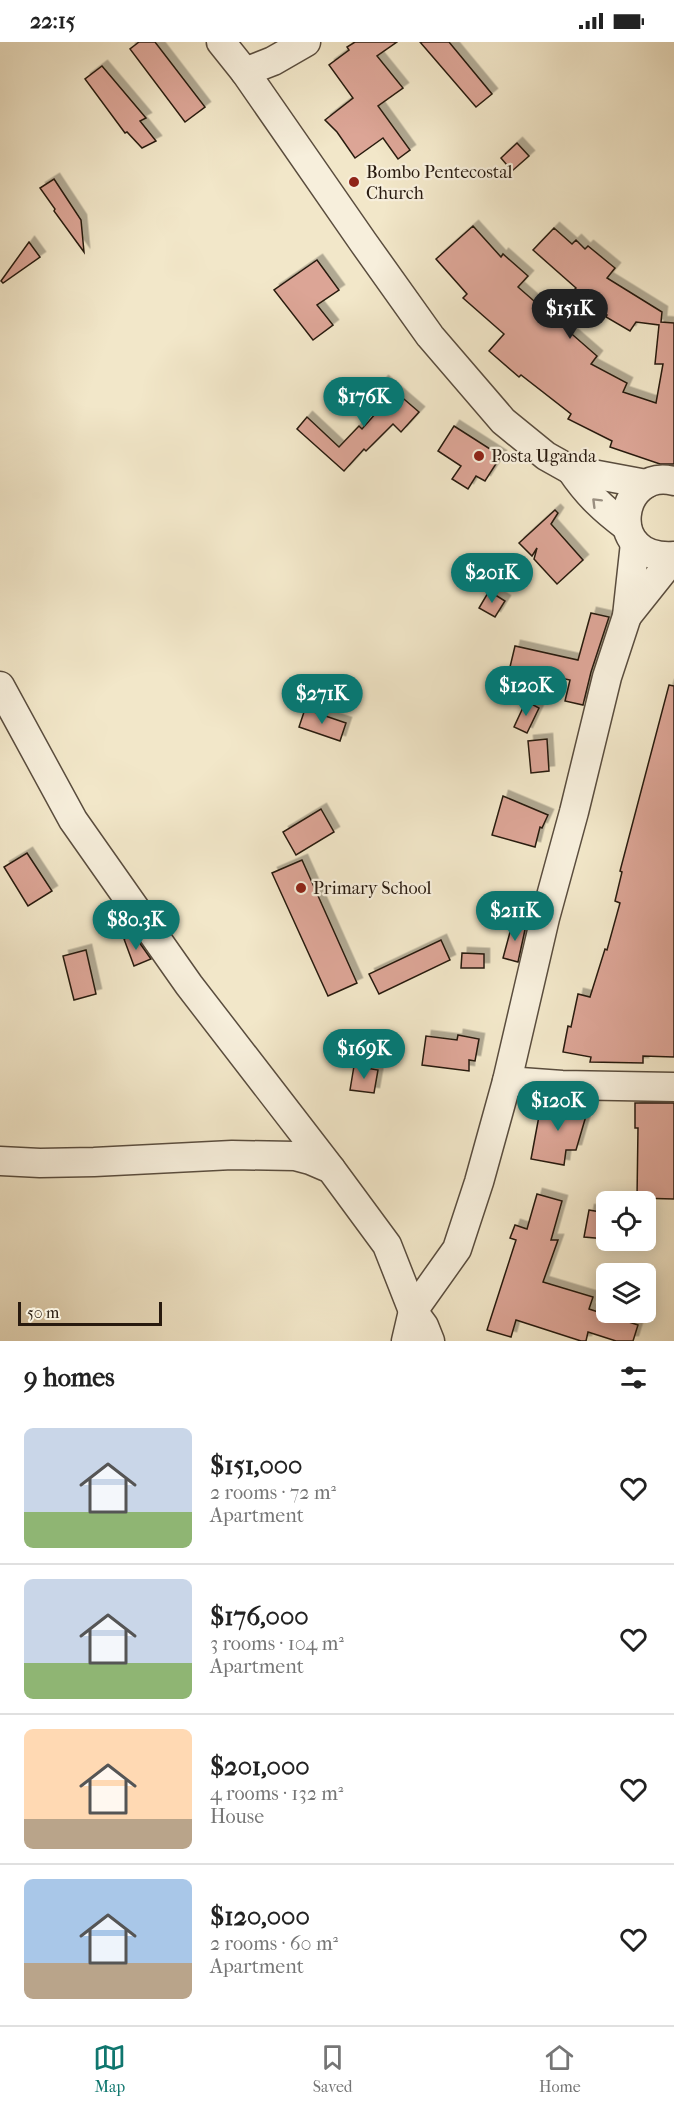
<!DOCTYPE html>
<html lang="en">
<head>
<meta charset="utf-8">
<style>
	:root { --surface:#fff; --page:#f2f2f2; --text:#222; --muted:#767676; --line:#e0e0e0; --accent:#0f766e }
	body { margin:0; font-family:"IM FELL French Canon",serif; background:var(--page); color:var(--text); height:100vh; display:flex; flex-direction:column; font-size:22px; white-space:nowrap }
	* { box-sizing:border-box; margin:0 }
	p { font-size:20px; color:var(--muted) }
	.icon { flex:none; width:33px; height:33px; fill:none; stroke:currentColor; stroke-width:2; stroke-linecap:round; stroke-linejoin:round }
	.map { position:relative; height:1299px; overflow:hidden }
	.drawer { display:flex; flex-direction:column; background:var(--surface); flex:1 }
	.drawer>* { flex:none }
	.buttons { position:absolute; left:596px; top:1149px; display:grid; gap:12px }
	.buttons a { display:grid; place-items:center; width:60px; height:60px; border-radius:9px; background:var(--surface); box-shadow:0 3px 15px #0003; font-size:30px }
	.scale { position:absolute; left:18px; bottom:15px; width:144px; box-sizing:border-box; padding-left:6px; border:3px solid #281a0f; border-top:0; font-size:16px; line-height:21px; white-space:nowrap; color:#281a0f; -webkit-text-stroke:4px #f7efdc; paint-order:stroke }
	.price { position:absolute; translate:-50% -51px; padding:0 14px; border-radius:21px; background:var(--accent); color:#fff; font-size:20px; line-height:39px; filter:drop-shadow(0 2px 3px #0008) }
	.price::after { content:''; position:absolute; left:50%; top:36px; width:18px; height:14px; margin-left:-9px; background:inherit; clip-path:polygon(0 0,100% 0,50% 100%) }
	.price.current { background:#222; color:#fff }
	ul { padding:0; list-style:none }
	li { display:flex; align-items:center; gap:18px; height:150px; padding:0 24px }
	li+li { border-top:2px solid var(--line) }
	li span { display:grid; place-items:center; flex:none; width:168px; height:120px; border-radius:9px; color:#555 }
	li>.icon { margin-inline-start:auto }
	span .icon { width:72px; height:72px; fill:#fffc; stroke-width:1 }
	li b { font-size:26px }
	h2 { display:flex; justify-content:space-between; align-items:center; height:72px; padding:0 24px; font-size:26px }
	.status { display:flex; justify-content:space-between; align-items:center; height:42px; padding:0 30px; background:var(--surface); direction:ltr }
	.status svg { height:16px; fill:currentColor }
	.tab-bar { display:flex; justify-content:space-around; align-items:center; height:84px; border-top:2px solid var(--line); background:var(--surface); font-size:16px; color:var(--muted) }
	.tab-bar a { display:grid; justify-items:center; gap:3px }
	.tab-bar .current { color:var(--accent) }
	.map>svg:first-child { display:block }
	.building { fill:#dca596; stroke:#281a0f; stroke-width:1.5; filter:url(#shadow) }
	.lines { fill:none; stroke-linecap:round; stroke-linejoin:round }
	.minor-casing { stroke:#5a4d3e; stroke-width:31 }
	.minor { stroke:#f7efdc; stroke-width:28 }
	.oneway { stroke:#9a8f80 }
	.poi-dot { fill:#8f2418; stroke:#f7efdc; stroke-width:2 }
	.labels { text-anchor:middle; stroke-width:4.5; stroke-linejoin:round; paint-order:stroke }
	.poi-label { font-size:18px; fill:#281a0f; stroke:#f7efdc; text-anchor:start }
</style>
</head>
<body>
<div class="status"><b>22:15</b><svg viewBox="0 0 49 12"><path d="M0 12V9h3v3zM5 12V6h3v6zM10 12V3h3v9zM15 12V0h3v12zM26 1h20v11H26zM47 4h2v5h-2z"/></svg></div>
<div class="map">
<svg width="674" height="1299" viewBox="0 0 674 1299">
	<defs>
		<filter id="shadow"><feDropShadow dx="5.5" dy="-5.5" stdDeviation="0" flood-color="#0004"/></filter>
	</defs>
	<rect width="100%" height="100%" fill="#f2e7c9"/>
	<filter id="stains"><feTurbulence type="fractalNoise" baseFrequency=".00333" numOctaves="4"/><feColorMatrix values="0 0 0 0 .2 0 0 0 0 .09 0 0 0 0 .02 0 0 0 .5 -.17"/></filter>
	<radialGradient id="worn" r=".72"><stop offset=".6" stop-color="#630" stop-opacity="0"/><stop offset="1" stop-color="#630" stop-opacity=".3"/></radialGradient>
	<g class="building">
		<polygon points="139,0 155,0 205,65 185,80 130,7"/>
		<polygon points="355,0 397,0 377,14 403,46 378,64 410,108 398,117 383,96 355,116 337,90 325,78 353,56 329,23 349,8 347,5"/>
		<polygon points="420,0 449,0 492,52 476,65"/>
		<polygon points="102,24 146,76 140,79 156,99 142,106 127,90 125,91 85,37"/>
		<polygon points="517,101 529,114 512,129 501,116"/>
		<polygon points="54,137 81,178 84,210 54,169 55,167 40,146"/>
		<polygon points="473,184 501,215 503,212 528,234 518,245 597,314 591,322 627,341 623,350 656,361 663,322 655,322 659,283 636,280 630,289 606,275 607,273 575,247 576,246 533,208 554,186 572,202 576,198 585,207 588,204 615,226 607,236 662,270 661,280 674,281 674,422 660,422 610,405 612,399 568,377 571,372 521,333 519,335 489,309 504,292 463,256 467,252 436,217"/>
		<polygon points="29,200 40,215 3,241 1,239"/>
		<polygon points="317,218 339,248 317,263 333,283 313,298 274,248"/>
		<polygon points="383,339 419,370 401,390 393,382 366,409 364,407 344,429 297,387 307,375 339,405 359,384 362,387 384,362 372,351"/>
		<polygon points="454,384 501,414 485,439 476,434 468,447 452,437 461,424 438,409"/>
		<polygon points="555,468 558,471 551,482 583,518 557,542 534,517 537,506 532,514 519,501"/>
		<polygon points="489,549 505,559 495,575 479,566"/>
		<polygon points="591,571 609,575 591,630 583,663 565,659 570,638 510,625 515,604 578,618"/>
		<polygon points="669,643 674,644 674,1015 643,1014 643,1021 590,1020 591,1015 563,1010 568,984 571,985 578,952 590,955 605,907 607,908 620,861 615,859 622,830 620,829"/>
		<polygon points="526,659 539,666 527,691 514,685"/>
		<polygon points="305,667 346,681 340,699 299,685"/>
		<polygon points="547,697 549,729 531,731 528,699"/>
		<polygon points="503,754 548,773 542,786 540,785 535,805 492,793"/>
		<polygon points="321,767 334,790 296,813 283,790"/>
		<polygon points="27,811 52,849 28,864 4,825"/>
		<polygon points="302,818 357,941 328,954 272,831"/>
		<polygon points="513,879 526,883 518,920 503,916"/>
		<polygon points="134,893 151,917 134,924 124,897"/>
		<polygon points="441,898 450,918 379,952 369,932"/>
		<polygon points="86,908 96,952 74,958 63,914"/>
		<polygon points="462,911 484,912 484,926 461,926"/>
		<polygon points="458,993 479,997 475,1019 469,1018 469,1029 422,1023 426,994 457,998"/>
		<polygon points="354,1024 378,1028 374,1051 350,1048"/>
		<polygon points="542,1058 588,1067 576,1108 566,1108 564,1123 531,1117"/>
		<polygon points="635,1061 674,1061 674,1157 637,1156 638,1086 635,1086"/>
		<polygon points="537,1152 562,1159 551,1198 558,1198 543,1240 593,1255 589,1267 638,1283 633,1299 616,1299 588,1290 586,1299 581,1299 516,1278 511,1295 487,1288 516,1198 510,1196 515,1183 527,1187"/>
		<polygon points="589,1168 606,1171 606,1197 584,1195"/>
	</g>
	<g class="lines">
		<defs>
			<g id="minor">
				<polyline points="221,0 245,30 363,200 430,294 503,379 546,414 571,428 646,442"/>
				<polyline points="245,30 273,19 306,0"/>
				<path d="M571,428C587,452 604,468 627,485"/>
				<path d="M674,439C619,425 603,519 674,514"/>
				<polyline points="627,574 674,515"/>
				<polyline points="0,644 73,778 189,943 331,1127"/>
				<polyline points="507,1039 562,1043 674,1045"/>
				<polyline points="0,1119 40,1121 94,1120 232,1113 295,1114 310,1118 331,1127 387,1203 413,1269 424,1284 430,1299"/>
				<polyline points="406,1299 413,1269 457,1207 479,1140 507,1039 545,876 574,770 607,635 627,574 635,501"/>
			</g>
		</defs>
		<use href="#minor" class="minor-casing"/>
		<use href="#minor" class="minor"/>
	</g>
	<defs><path id="oneway-chevron" d="M-2-3.5L2.5 0L-2 3.5" fill="none" stroke-width="1.6" stroke-linecap="round" stroke-linejoin="round" transform="scale(1.5)"/></defs>
	<use class="oneway" href="#oneway-chevron" transform="translate(596 460) rotate(-135)"/>
	<g class="poi-dot">
		<circle cx="354" cy="140" r="6"/>
		<circle cx="479" cy="414" r="6"/>
		<circle cx="301" cy="846" r="6"/>
	</g>
	<g class="labels">
		<g class="poi-label">
			<text x="366" y="136">Bombo Pentecostal<tspan x="366" dy="21">Church</tspan></text>
			<text x="491" y="420">Posta Uganda</text>
			<text x="313" y="852">Primary School</text>
		</g>
	</g>
	<rect width="100%" height="100%" filter="url(#stains)"/>
	<rect width="100%" height="100%" fill="url(#worn)"/>
</svg>
<div class="buttons">
<a><svg class="icon" aria-label="locate" viewBox="0 0 24 24"><circle cx="12" cy="12" r="6"/><path d="M12 2v4M12 18v4M2 12h4M18 12h4"/></svg></a>
<a><svg class="icon" aria-label="layers" viewBox="0 0 24 24"><path d="M12 4l9 5-9 5-9-5zM3 14l9 5 9-5"/></svg></a>
</div>
<div class="scale">50 m</div>
<b class="price current" style="left:570px;top:298px">$151K</b>
<b class="price" style="left:364px;top:386px">$176K</b>
<b class="price" style="left:492px;top:562px">$201K</b>
<b class="price" style="left:526px;top:675px">$120K</b>
<b class="price" style="left:322px;top:683px">$271K</b>
<b class="price" style="left:515px;top:900px">$211K</b>
<b class="price" style="left:136px;top:909px">$80.3K</b>
<b class="price" style="left:364px;top:1038px">$169K</b>
<b class="price" style="left:558px;top:1090px">$120K</b>
</div>
<section class="drawer">
<h2>9 homes<svg class="icon" aria-label="filters" viewBox="0 0 24 24"><path d="M4 7h16M4 17h16"/><circle cx="9" cy="7" r="2"/><circle cx="15" cy="17" r="2"/></svg></h2>
<ul>
<li><span style="background:linear-gradient(#c9d6e8 70%,#8fb573 0)"><svg class="icon" aria-label="home" viewBox="0 0 24 24"><path d="M3 11l9-7 9 7M6 9v11h12V9"/></svg></span><div><b>$151,000</b><p>2 rooms · 72 m²</p><p>Apartment</p></div><svg class="icon" aria-label="heart" viewBox="0 0 24 24"><path d="M12 20l-8-8c-3-5 5-10 8-4 3-6 11-1 8 4z"/></svg></li>
<li><span style="background:linear-gradient(#c9d6e8 70%,#8fb573 0)"><svg class="icon" aria-label="home" viewBox="0 0 24 24"><path d="M3 11l9-7 9 7M6 9v11h12V9"/></svg></span><div><b>$176,000</b><p>3 rooms · 104 m²</p><p>Apartment</p></div><svg class="icon" aria-label="heart" viewBox="0 0 24 24"><path d="M12 20l-8-8c-3-5 5-10 8-4 3-6 11-1 8 4z"/></svg></li>
<li><span style="background:linear-gradient(#ffd9b3 75%,#b9a48a 0)"><svg class="icon" aria-label="home" viewBox="0 0 24 24"><path d="M3 11l9-7 9 7M6 9v11h12V9"/></svg></span><div><b>$201,000</b><p>4 rooms · 132 m²</p><p>House</p></div><svg class="icon" aria-label="heart" viewBox="0 0 24 24"><path d="M12 20l-8-8c-3-5 5-10 8-4 3-6 11-1 8 4z"/></svg></li>
<li><span style="background:linear-gradient(#a9c7e8 70%,#b9a48a 0)"><svg class="icon" aria-label="home" viewBox="0 0 24 24"><path d="M3 11l9-7 9 7M6 9v11h12V9"/></svg></span><div><b>$120,000</b><p>2 rooms · 60 m²</p><p>Apartment</p></div><svg class="icon" aria-label="heart" viewBox="0 0 24 24"><path d="M12 20l-8-8c-3-5 5-10 8-4 3-6 11-1 8 4z"/></svg></li>
</ul>
</section>
<nav class="tab-bar">
<a class="current"><svg class="icon" aria-label="map" viewBox="0 0 24 24"><path d="M3 6l6-2 6 2 6-2v14l-6 2-6-2-6 2zM9 4v14M15 6v14"/></svg>Map</a>
<a><svg class="icon" aria-label="saved" viewBox="0 0 24 24"><path d="M7 4h10v16l-5-4-5 4z"/></svg>Saved</a>
<a><svg class="icon" aria-label="home" viewBox="0 0 24 24"><path d="M3 11l9-7 9 7M6 9v11h12V9"/></svg>Home</a>
</nav>
</body>
</html>
